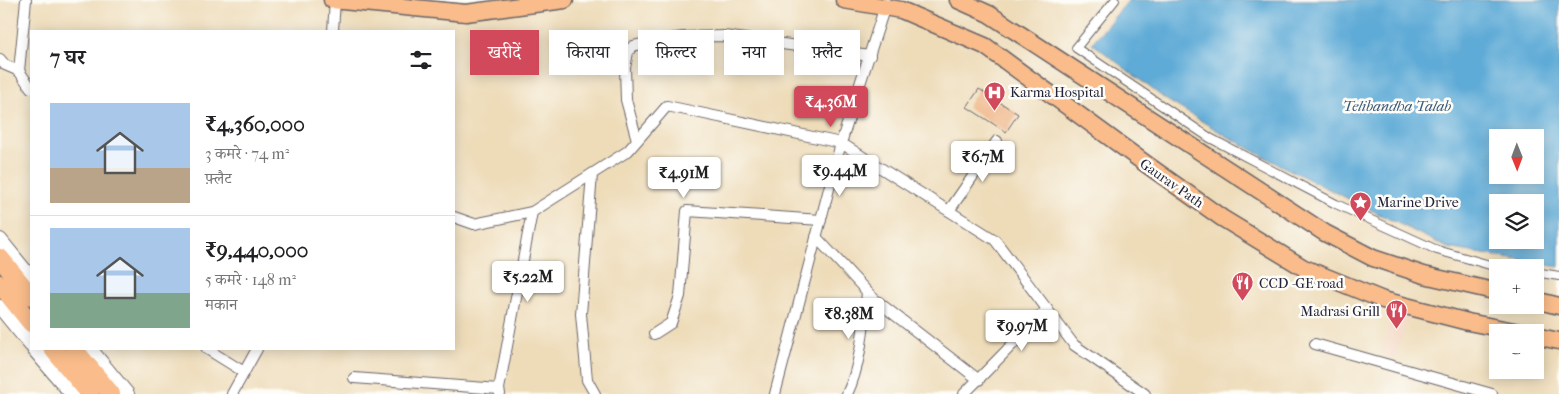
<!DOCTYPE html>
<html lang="hi">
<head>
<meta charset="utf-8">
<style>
	:root { --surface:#fff; --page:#f6f6f6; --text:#202124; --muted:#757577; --line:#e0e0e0; --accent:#d1495b }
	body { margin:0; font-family:"IM FELL French Canon","Noto Serif Devanagari",serif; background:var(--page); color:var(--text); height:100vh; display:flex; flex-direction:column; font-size:19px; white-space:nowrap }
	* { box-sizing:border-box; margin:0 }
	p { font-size:16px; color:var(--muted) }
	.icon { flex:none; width:28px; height:28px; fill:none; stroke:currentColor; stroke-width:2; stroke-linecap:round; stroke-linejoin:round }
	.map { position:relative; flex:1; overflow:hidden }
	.drawer { position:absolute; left:30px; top:30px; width:425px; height:320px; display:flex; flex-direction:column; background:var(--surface); border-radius:0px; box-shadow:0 2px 12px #0003 }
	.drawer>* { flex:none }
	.guide { position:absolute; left:470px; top:30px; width:475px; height:45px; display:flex; gap:10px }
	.needle { width:32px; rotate:179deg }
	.fabs { position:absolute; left:1489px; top:129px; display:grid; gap:10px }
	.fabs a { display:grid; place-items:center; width:55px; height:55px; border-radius:0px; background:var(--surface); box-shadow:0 2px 12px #0003; font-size:25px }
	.price { position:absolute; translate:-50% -42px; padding:0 11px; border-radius:5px; background:#fff; color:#222; font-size:16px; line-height:32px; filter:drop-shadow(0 1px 2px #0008) }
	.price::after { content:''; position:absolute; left:50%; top:30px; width:15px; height:11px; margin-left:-8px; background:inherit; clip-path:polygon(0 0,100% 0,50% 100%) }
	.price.on { background:var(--accent); color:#fff }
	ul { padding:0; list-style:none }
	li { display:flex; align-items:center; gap:15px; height:125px; padding:0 20px }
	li+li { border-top:1px solid var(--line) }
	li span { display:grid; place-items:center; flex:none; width:140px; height:100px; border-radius:0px; color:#555 }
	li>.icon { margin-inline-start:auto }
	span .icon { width:60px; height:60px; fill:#fffc; stroke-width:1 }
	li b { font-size:21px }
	h2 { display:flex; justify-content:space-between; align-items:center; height:60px; padding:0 20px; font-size:21px }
	.tag { padding:0 18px; border-radius:0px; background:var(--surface); box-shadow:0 2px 12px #0003; font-size:18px; line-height:45px }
	.tag.on { background:var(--accent); color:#fff }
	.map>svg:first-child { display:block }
	.built { fill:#f3d4bf }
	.water { fill:#5eabd7; stroke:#406689; fill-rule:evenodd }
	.building { fill:#eeae7c }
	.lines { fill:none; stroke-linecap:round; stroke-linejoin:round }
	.pedestrian-casing { stroke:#696367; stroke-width:10 }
	.minor-casing { stroke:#696367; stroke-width:12 }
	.tertiary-casing { stroke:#696367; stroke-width:16 }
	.primary-casing { stroke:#696367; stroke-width:19 }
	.trunk-casing { stroke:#696367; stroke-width:20 }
	.pedestrian { stroke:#fff; stroke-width:8 }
	.minor { stroke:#fff; stroke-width:10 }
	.tertiary { stroke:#fff; stroke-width:14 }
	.primary { stroke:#f9bc8a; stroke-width:16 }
	.trunk { stroke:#f9bc8a; stroke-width:18 }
	.labels { text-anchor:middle; stroke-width:5; stroke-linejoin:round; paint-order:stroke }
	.poi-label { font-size:14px; fill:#22223b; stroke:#fdfcf7; text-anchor:start }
	.street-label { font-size:14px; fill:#22223b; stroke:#fdfcf7 }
	.water-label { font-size:15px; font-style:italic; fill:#3a5979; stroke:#fdfcf7 }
</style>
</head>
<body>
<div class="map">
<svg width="1559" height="394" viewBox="0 0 1559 394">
	<rect width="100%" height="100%" fill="#fdfcf7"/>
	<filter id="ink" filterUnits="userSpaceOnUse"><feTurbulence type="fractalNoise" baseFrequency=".02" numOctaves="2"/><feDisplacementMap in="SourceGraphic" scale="10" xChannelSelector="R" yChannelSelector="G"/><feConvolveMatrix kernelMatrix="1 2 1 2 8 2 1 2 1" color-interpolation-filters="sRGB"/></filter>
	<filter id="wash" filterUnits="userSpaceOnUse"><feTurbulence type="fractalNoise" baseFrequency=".0096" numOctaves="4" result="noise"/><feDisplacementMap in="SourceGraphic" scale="20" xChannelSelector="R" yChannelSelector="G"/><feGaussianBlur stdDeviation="1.12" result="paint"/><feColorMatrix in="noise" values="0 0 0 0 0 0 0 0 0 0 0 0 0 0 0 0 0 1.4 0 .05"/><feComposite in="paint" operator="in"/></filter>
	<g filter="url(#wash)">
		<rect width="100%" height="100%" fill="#eedcb9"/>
		<polygon class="built" points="1392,311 1409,318 1395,359 1381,356"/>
		<path class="water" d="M1129,0H1559V267L1448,248L1276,163L1225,135L1165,99L1092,43ZM1498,138H1535V175H1498ZM1498,202H1535V240H1498Z"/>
		<g id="blocks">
			<polygon class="building" points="979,89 1018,114 1006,132 967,107"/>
		</g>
	</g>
	<g filter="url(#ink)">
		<use href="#blocks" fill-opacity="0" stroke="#696367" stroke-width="1"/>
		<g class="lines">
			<defs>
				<g id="pedestrian">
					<polyline points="1115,0 1076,48 1210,138 1336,204 1437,250 1490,265 1503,268"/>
					<polyline points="1535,272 1559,276"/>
				</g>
				<g id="minor">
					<polyline points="333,31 335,0"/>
					<polyline points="0,59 5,65 19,71 31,88"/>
					<polyline points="19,71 26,0"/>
					<polyline points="637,140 626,100 625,68 628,52 633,46 650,42 683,37 724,36 870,56"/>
					<polyline points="592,174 581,314 587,380 595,394"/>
					<polyline points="949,211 997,141"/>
					<polyline points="454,217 474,224 532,212 628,151 667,106 841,143 995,240 1074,345 1145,394"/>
					<polyline points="816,237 873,298 979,380"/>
					<polyline points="654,334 671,323 680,296 687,211 821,220"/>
					<polyline points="1315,344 1492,394"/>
					<polyline points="207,349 244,372"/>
					<polyline points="354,378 499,389"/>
					<polyline points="232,394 257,349"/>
					<polyline points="500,394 499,389 532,212"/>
					<polyline points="775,394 841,143 886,3"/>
					<path d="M847,394C861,366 864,323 867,292"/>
					<polyline points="964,394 1047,309"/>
				</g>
				<g id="tertiary">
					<polyline points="0,240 31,278"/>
					<polyline points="0,307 31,345"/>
					<polyline points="34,349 72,394"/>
					<polyline points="90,349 127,394"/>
				</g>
				<g id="primary">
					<polyline points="332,0 466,13 565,0"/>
					<polyline points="844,0 901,10 985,46 1146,164 1222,218 1304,268 1383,300 1468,322 1519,332"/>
					<polyline points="958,0 989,14 1325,233 1373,258 1424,275 1498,292"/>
					<polyline points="1535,300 1559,306"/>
					<polyline points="1535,336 1559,341"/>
				</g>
				<g id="trunk">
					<polyline points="0,258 31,296"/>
					<polyline points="0,284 31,323"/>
					<polyline points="53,349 90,394"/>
					<polyline points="74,349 111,394"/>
				</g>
			</defs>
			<use href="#pedestrian" class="pedestrian-casing"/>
			<use href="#minor" class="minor-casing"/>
			<use href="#tertiary" class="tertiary-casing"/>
			<use href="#primary" class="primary-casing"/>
			<use href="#trunk" class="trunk-casing"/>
			<use href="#pedestrian" class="pedestrian"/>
			<use href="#minor" class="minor"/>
			<use href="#tertiary" class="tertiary"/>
			<use href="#primary" class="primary"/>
			<use href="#trunk" class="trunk"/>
		</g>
	</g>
	<defs>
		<symbol id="hospital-pin" viewBox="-11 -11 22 30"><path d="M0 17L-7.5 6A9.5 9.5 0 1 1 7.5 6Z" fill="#d1495b" stroke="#fdfcf7"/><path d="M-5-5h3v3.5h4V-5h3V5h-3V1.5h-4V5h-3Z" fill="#fff"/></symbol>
		<symbol id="sight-pin" viewBox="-11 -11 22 30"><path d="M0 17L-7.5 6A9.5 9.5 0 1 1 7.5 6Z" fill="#d1495b" stroke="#fdfcf7"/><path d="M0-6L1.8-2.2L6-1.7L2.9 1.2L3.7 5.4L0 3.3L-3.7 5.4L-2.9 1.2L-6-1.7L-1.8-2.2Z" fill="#fff"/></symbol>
		<symbol id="restaurant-pin" viewBox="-11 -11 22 30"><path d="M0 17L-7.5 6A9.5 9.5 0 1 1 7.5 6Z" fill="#d1495b" stroke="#fdfcf7"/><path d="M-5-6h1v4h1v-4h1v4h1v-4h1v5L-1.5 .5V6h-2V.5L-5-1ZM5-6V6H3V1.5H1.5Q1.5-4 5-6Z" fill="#fff"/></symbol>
	</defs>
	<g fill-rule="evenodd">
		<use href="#hospital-pin" x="982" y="80" width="25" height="34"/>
		<use href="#sight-pin" x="1348" y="190" width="25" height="34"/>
		<use href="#restaurant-pin" x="1230" y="270" width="25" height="34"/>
		<use href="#restaurant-pin" x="1384" y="298" width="25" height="34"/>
	</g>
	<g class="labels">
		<g class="poi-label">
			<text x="1010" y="97">Karma Hospital</text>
			<text x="1377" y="207">Marine Drive</text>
			<text x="1259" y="288">CCD -GE road</text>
			<text x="1380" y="316" text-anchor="end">Madrasi Grill</text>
		</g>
		<g class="street-label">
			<text transform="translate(1172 183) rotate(35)" y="5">Gaurav Path</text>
		</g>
		<g class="water-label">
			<text x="1397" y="111">Telibandha Talab</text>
		</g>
	</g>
</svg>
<div class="fabs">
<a><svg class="needle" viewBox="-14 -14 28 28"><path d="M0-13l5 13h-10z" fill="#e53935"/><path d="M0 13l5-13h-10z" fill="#757577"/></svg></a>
<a><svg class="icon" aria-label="layers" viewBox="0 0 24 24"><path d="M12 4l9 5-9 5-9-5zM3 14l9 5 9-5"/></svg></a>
<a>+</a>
<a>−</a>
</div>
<b class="price on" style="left:831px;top:128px">₹4.36M</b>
<b class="price" style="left:983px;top:183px">₹6.7M</b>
<b class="price" style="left:840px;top:197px">₹9.44M</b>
<b class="price" style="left:684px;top:199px">₹4.91M</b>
<b class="price" style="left:528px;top:303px">₹5.22M</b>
<b class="price" style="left:849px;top:340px">₹8.38M</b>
<b class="price" style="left:1022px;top:352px">₹9.97M</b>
<div class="guide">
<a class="tag on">खरीदें</a>
<a class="tag">किराया</a>
<a class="tag">फ़िल्टर</a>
<a class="tag">नया</a>
<a class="tag">फ़्लैट</a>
</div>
<section class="drawer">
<h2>7 घर<svg class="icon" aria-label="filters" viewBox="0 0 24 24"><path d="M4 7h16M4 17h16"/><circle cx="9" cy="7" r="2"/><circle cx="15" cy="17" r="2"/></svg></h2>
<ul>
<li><span style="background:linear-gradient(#a9c7e8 65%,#b9a48a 0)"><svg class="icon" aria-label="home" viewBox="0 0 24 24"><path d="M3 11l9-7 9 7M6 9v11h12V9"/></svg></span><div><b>₹4,360,000</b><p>3 कमरे · 74 m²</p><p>फ़्लैट</p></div></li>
<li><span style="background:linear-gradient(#a9c7e8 65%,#7fa58c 0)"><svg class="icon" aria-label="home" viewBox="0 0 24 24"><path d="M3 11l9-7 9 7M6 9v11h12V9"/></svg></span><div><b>₹9,440,000</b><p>5 कमरे · 148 m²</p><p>मकान</p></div></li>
</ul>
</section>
</div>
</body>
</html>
